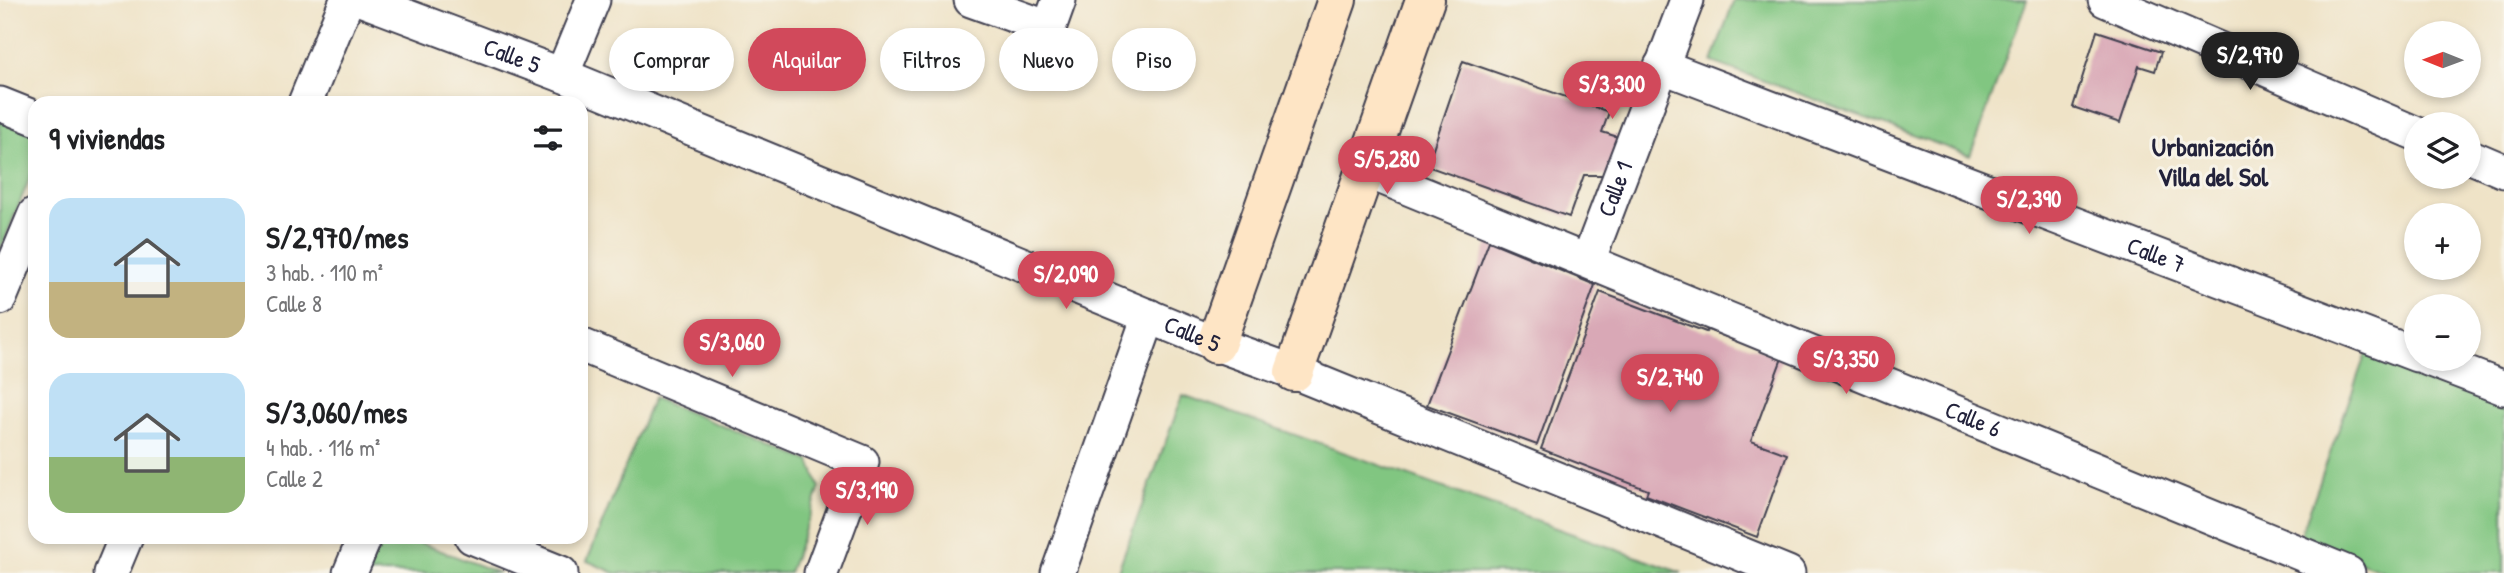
<!DOCTYPE html>
<html lang="es">
<head>
<meta charset="utf-8">
<style>
	:root { --surface:#fff; --page:#f2f2f2; --text:#202124; --muted:#757577; --accent:#d1495b }
	body { margin:0; font-family:"Patrick Hand",sans-serif; background:var(--page); color:var(--text); height:100vh; display:flex; flex-direction:column; font-size:26px; white-space:nowrap }
	* { box-sizing:border-box; margin:0 }
	p { font-size:23px; color:var(--muted) }
	.icon { flex:none; width:38px; height:38px; fill:none; stroke:currentColor; stroke-width:2; stroke-linecap:round; stroke-linejoin:round }
	.map { position:relative; flex:1; overflow:hidden }
	.drawer { position:absolute; left:28px; top:96px; width:560px; height:448px; display:flex; flex-direction:column; background:var(--surface); border-radius:21px; box-shadow:0 4px 10px #0003 }
	.drawer>* { flex:none }
	.banner { position:absolute; left:609px; top:28px; width:665px; height:63px; display:flex; gap:14px }
	.needle { width:46px; rotate:271deg }
	.fabs { position:absolute; left:2404px; top:21px; display:grid; gap:14px }
	.fabs a { display:grid; place-items:center; width:77px; height:77px; border-radius:50%; background:var(--surface); box-shadow:0 4px 10px #0003; font-size:35px }
	.price { position:absolute; translate:-50% -60px; padding:0 16px; border-radius:24px; background:var(--accent); color:#fff; font-size:23px; line-height:46px; filter:drop-shadow(0 2px 4px #0008) }
	.price::after { content:''; position:absolute; left:50%; top:42px; width:21px; height:16px; margin-left:-10px; background:inherit; clip-path:polygon(0 0,100% 0,50% 100%) }
	.price.active { background:#222; color:#fff }
	ul { padding:0; list-style:none }
	li { display:flex; align-items:center; gap:21px; height:175px; padding:0 21px }
	li span { display:grid; place-items:center; flex:none; width:196px; height:140px; border-radius:21px; color:#555 }
	li>.icon { margin-inline-start:auto }
	span .icon { width:84px; height:84px; fill:#fffc; stroke-width:1 }
	li b { font-size:30px }
	h2 { display:flex; justify-content:space-between; align-items:center; height:84px; padding:0 21px; font-size:30px }
	.pill { padding:0 24px; border-radius:32px; background:var(--surface); box-shadow:0 4px 10px #0003; font-size:24px; line-height:63px }
	.pill.active { background:var(--accent); color:#fff }
	.map>svg:first-child { display:block }
	.green { fill:#81c681; stroke:#52745e; stroke-width:2 }
	.building { fill:#d9a8b6 }
	.lines { fill:none; stroke-linecap:round; stroke-linejoin:round }
	.street-casing { stroke:#413f50; stroke-width:37 }
	.secondary-casing { stroke:#413f50; stroke-width:42 }
	.street { stroke:#fff; stroke-width:33 }
	.secondary { stroke:#fee5c5; stroke-width:38 }
	.labels { text-anchor:middle; stroke-width:6; stroke-linejoin:round; paint-order:stroke }
	.street-label { font-size:24px; fill:#22223b; stroke:#f7f3e8 }
	.neighbourhood-label { font-size:26px; font-weight:bold; fill:#22223b; stroke:#f7f3e8 }
</style>
</head>
<body>
<div class="map">
<svg width="2504" height="573" viewBox="0 0 2504 573">
	<rect width="100%" height="100%" fill="#f7f3e8"/>
	<filter id="ink" filterUnits="userSpaceOnUse"><feTurbulence type="fractalNoise" baseFrequency=".0143" numOctaves="2"/><feDisplacementMap in="SourceGraphic" scale="14" xChannelSelector="R" yChannelSelector="G"/><feConvolveMatrix kernelMatrix="1 2 1 2 8 2 1 2 1" color-interpolation-filters="sRGB"/></filter>
	<filter id="wash" filterUnits="userSpaceOnUse"><feTurbulence type="fractalNoise" baseFrequency=".00686" numOctaves="4" result="noise"/><feDisplacementMap in="SourceGraphic" scale="28" xChannelSelector="R" yChannelSelector="G"/><feGaussianBlur stdDeviation="1.57" result="paint"/><feColorMatrix in="noise" values="0 0 0 0 0 0 0 0 0 0 0 0 0 0 0 0 0 1.4 0 .05"/><feComposite in="paint" operator="in"/></filter>
	<g filter="url(#wash)">
		<rect width="100%" height="100%" fill="#efe3c7"/>
		<g class="green">
			<polygon points="1734,0 2027,0 1970,156 1712,62"/>
			<polygon points="0,113 35,126 35,165 0,251"/>
			<polygon points="2366,353 2504,402 2504,573 2389,573 2299,540"/>
			<polygon points="1183,395 1682,573 1117,573"/>
			<polygon points="653,398 810,461 820,488 789,573 615,573 587,561"/>
			<polygon points="382,537 405,537 499,573 367,573"/>
		</g>
		<g id="blocks">
			<g class="building">
				<polygon points="2097,31 2161,52 2155,71 2139,66 2120,123 2073,107"/>
				<polygon points="1463,61 1609,112 1602,132 1624,139 1612,175 1584,175 1569,217 1427,166"/>
				<polygon points="1489,241 1595,285 1537,445 1427,405"/>
				<polygon points="1600,292 1706,332 1708,330 1782,358 1751,441 1787,454 1757,537 1646,495 1648,490 1541,449"/>
			</g>
		</g>
	</g>
	<g filter="url(#ink)">
		<use href="#blocks" fill-opacity="0" stroke="#413f50" stroke-width="2"/>
		<g class="lines">
			<defs>
				<g id="street">
					<path id="s1" d="M363,0L562,75L1216,344L1294,372L1788,573"/>
					<polyline points="971,0 1049,28 1059,0"/>
					<polyline points="2105,0 2417,134"/>
					<path id="s2" d="M1661,66L2417,355"/>
					<polyline points="562,75 593,0"/>
					<polyline points="305,103 347,0"/>
					<polyline points="0,104 35,118"/>
					<polyline points="2469,156 2504,171"/>
					<path id="s3" d="M1364,170L2348,573"/>
					<path id="s4" d="M1588,261L1687,0"/>
					<polyline points="0,298 35,214"/>
					<polyline points="581,345 862,462 821,573"/>
					<polyline points="2428,359 2504,388"/>
					<polyline points="472,537 561,573"/>
					<polyline points="111,573 126,537"/>
					<polyline points="350,573 365,537"/>
					<polyline points="1058,573 1149,316"/>
				</g>
				<g id="secondary">
					<polyline points="1216,344 1337,0"/>
					<polyline points="1294,372 1425,0"/>
				</g>
			</defs>
			<use href="#street" class="street-casing"/>
			<use href="#secondary" class="secondary-casing"/>
			<use href="#street" class="street"/>
			<use href="#secondary" class="secondary"/>
		</g>
	</g>
	<g class="labels">
		<g class="street-label">
			<text dy="8" stroke="none"><textPath href="#s1" startOffset="159">Calle 5</textPath></text>
			<text dy="8" stroke="none"><textPath href="#s4" startOffset="77">Calle 1</textPath></text>
			<text dy="8" stroke="none"><textPath href="#s2" startOffset="530">Calle 7</textPath></text>
			<text dy="8" stroke="none"><textPath href="#s1" startOffset="894">Calle 5</textPath></text>
			<text dy="8" stroke="none"><textPath href="#s3" startOffset="658">Calle 6</textPath></text>
		</g>
		<g class="neighbourhood-label">
			<text x="2213" y="156">Urbanización<tspan x="2213" dy="30">Villa del Sol</tspan></text>
		</g>
	</g>
</svg>
<div class="fabs">
<a><svg class="needle" viewBox="-14 -14 28 28"><path d="M0-13l5 13h-10z" fill="#e53935"/><path d="M0 13l5-13h-10z" fill="#757577"/></svg></a>
<a><svg class="icon" aria-label="layers" viewBox="0 0 24 24"><path d="M12 4l9 5-9 5-9-5zM3 14l9 5 9-5"/></svg></a>
<a>+</a>
<a>−</a>
</div>
<b class="price active" style="left:2250px;top:92px">S/2,970</b>
<b class="price" style="left:1612px;top:121px">S/3,300</b>
<b class="price" style="left:1387px;top:196px">S/5,280</b>
<b class="price" style="left:2029px;top:236px">S/2,390</b>
<b class="price" style="left:1066px;top:311px">S/2,090</b>
<b class="price" style="left:732px;top:379px">S/3,060</b>
<b class="price" style="left:1846px;top:396px">S/3,350</b>
<b class="price" style="left:1670px;top:414px">S/2,740</b>
<b class="price" style="left:867px;top:527px">S/3,190</b>
<div class="banner">
<a class="pill">Comprar</a>
<a class="pill active">Alquilar</a>
<a class="pill">Filtros</a>
<a class="pill">Nuevo</a>
<a class="pill">Piso</a>
</div>
<section class="drawer">
<h2>9 viviendas<svg class="icon" aria-label="filters" viewBox="0 0 24 24"><path d="M4 7h16M4 17h16"/><circle cx="9" cy="7" r="2"/><circle cx="15" cy="17" r="2"/></svg></h2>
<ul>
<li><span style="background:linear-gradient(#bfe0f5 60%,#c2b280 0)"><svg class="icon" aria-label="home" viewBox="0 0 24 24"><path d="M3 11l9-7 9 7M6 9v11h12V9"/></svg></span><div><b>S/2,970/mes</b><p>3 hab. · 110 m²</p><p>Calle 8</p></div></li>
<li><span style="background:linear-gradient(#bfe0f5 60%,#8fb573 0)"><svg class="icon" aria-label="home" viewBox="0 0 24 24"><path d="M3 11l9-7 9 7M6 9v11h12V9"/></svg></span><div><b>S/3,060/mes</b><p>4 hab. · 116 m²</p><p>Calle 2</p></div></li>
</ul>
</section>
</div>
</body>
</html>
